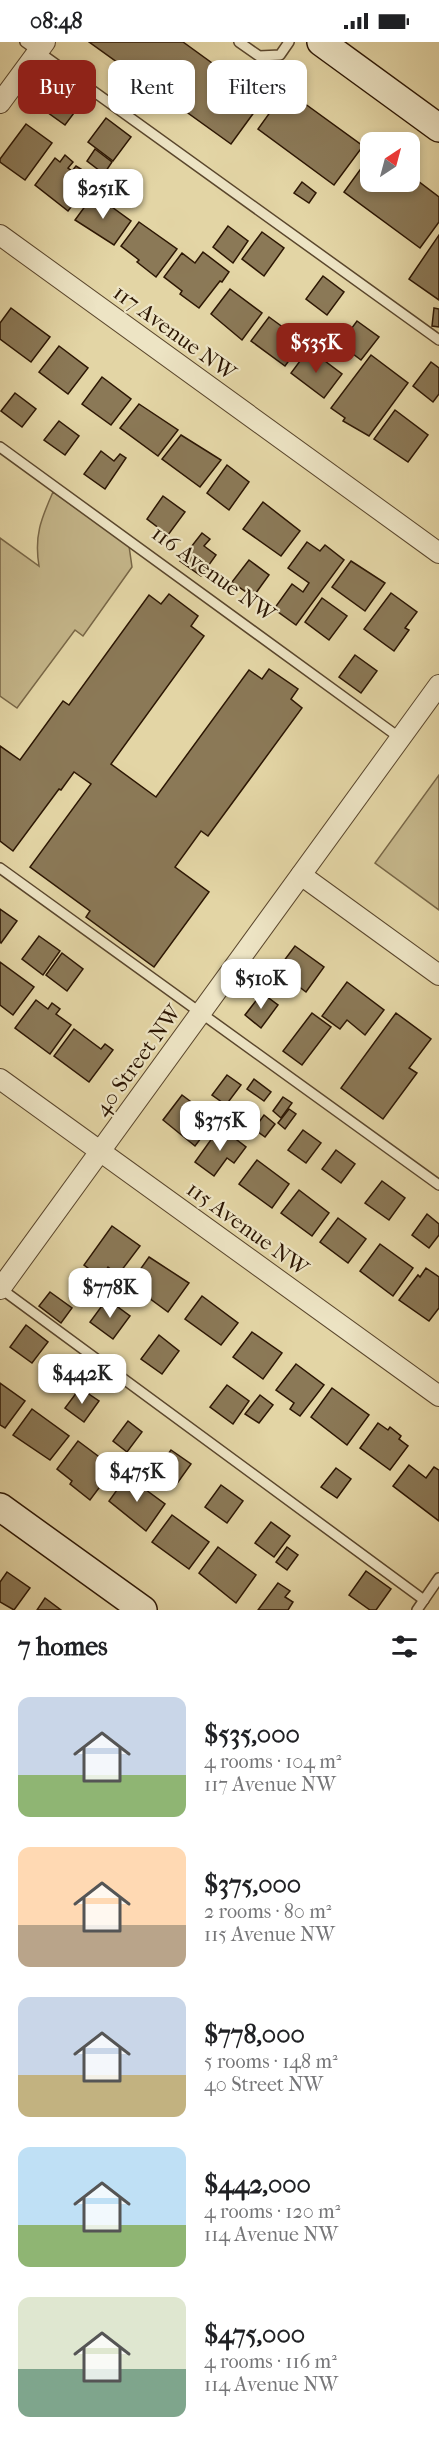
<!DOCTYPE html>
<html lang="en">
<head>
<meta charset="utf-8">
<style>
	:root { --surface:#fff; --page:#f6f6f6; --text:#202124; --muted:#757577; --accent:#8f2418 }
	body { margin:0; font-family:"IM FELL French Canon",serif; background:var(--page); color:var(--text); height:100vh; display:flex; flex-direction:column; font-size:22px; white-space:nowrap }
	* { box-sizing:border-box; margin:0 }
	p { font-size:20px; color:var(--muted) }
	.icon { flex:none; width:33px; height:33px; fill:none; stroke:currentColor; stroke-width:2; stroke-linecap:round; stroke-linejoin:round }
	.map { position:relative; height:1568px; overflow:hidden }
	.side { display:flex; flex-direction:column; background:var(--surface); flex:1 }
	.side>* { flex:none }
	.guide { position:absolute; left:18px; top:18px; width:404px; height:54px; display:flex; gap:12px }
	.needle { width:39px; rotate:36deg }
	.tools { position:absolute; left:360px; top:90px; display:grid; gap:12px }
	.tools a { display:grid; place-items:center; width:60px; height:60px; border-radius:12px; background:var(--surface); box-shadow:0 3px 9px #0003; font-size:30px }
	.price { position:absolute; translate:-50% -51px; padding:0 14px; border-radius:12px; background:#fff; color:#222; font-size:20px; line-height:39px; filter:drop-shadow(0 2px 3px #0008) }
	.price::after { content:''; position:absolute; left:50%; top:36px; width:18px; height:14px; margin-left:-9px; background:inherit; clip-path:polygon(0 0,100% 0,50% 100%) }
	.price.current { background:var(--accent); color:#fff }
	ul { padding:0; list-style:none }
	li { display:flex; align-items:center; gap:18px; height:150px; padding:0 18px }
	li span { display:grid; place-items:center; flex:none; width:168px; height:120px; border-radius:12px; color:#555 }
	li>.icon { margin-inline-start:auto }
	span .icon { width:72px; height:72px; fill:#fffc; stroke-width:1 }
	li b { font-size:26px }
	h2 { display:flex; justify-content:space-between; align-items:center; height:72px; padding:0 18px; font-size:26px }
	.chip { padding:0 21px; border-radius:12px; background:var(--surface); box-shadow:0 3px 9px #0003; font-size:21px; line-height:54px }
	.chip.current { background:var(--accent); color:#fff }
	.status { display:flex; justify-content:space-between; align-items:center; height:42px; padding:0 30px; background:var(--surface); direction:ltr }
	.status svg { height:16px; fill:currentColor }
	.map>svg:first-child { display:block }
	.green { fill:#c4b589; stroke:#786646; stroke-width:1.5 }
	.building { fill:#8b7957; stroke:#2c1603; stroke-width:1.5 }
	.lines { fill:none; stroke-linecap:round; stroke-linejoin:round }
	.lane-casing { stroke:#5a462c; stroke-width:12 }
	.street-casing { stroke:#5a462c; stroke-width:22 }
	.secondary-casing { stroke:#2c1603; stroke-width:30 }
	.lane { stroke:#ede4c4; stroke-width:9 }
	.street { stroke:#ede4c4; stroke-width:20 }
	.secondary { stroke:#ede4c4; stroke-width:27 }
	.labels { text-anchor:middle; stroke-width:4.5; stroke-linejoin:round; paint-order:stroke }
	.street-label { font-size:22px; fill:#2c1603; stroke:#ede4c4 }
</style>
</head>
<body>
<div class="status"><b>08:48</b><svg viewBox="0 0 49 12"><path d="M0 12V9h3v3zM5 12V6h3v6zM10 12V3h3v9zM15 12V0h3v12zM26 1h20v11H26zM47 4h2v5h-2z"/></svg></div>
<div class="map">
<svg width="439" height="1568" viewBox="0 0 439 1568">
	<rect width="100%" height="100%" fill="#e3d5a5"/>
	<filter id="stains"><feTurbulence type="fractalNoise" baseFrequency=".00333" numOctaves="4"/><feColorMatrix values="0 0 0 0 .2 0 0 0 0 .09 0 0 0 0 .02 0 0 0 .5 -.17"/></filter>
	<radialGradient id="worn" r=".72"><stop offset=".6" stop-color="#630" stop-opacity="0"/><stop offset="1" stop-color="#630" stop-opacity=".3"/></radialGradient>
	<g class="green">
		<path d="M53,450L129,504L132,525L83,594L75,588L17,666L0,654V496L39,524C34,494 41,477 53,450Z"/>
		<polygon points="439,733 439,868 375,821"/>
	</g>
	<g class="building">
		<polygon points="89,0 183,0 263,58 231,102"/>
		<polygon points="58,40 83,59 65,83 40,65"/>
		<polygon points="286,48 363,104 334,143 258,87"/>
		<polygon points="106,76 131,95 113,119 88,100"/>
		<polygon points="26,82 52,101 25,138 0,120 0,117"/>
		<polygon points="95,107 112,120 104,132 87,119"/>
		<polygon points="65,113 73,120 68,126 72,129 76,124 84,129 80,134 89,141 85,146 88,148 78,162 75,160 68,169 35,143 55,116 60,120"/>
		<polygon points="370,114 370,140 410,140 410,133 439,155 439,180 420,206 344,150"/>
		<polygon points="302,140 316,151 309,161 294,151"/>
		<polygon points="94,152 131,179 114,203 75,178"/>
		<polygon points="139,180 177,207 156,235 137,220 139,218 121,204"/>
		<polygon points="228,184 248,199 233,221 213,205"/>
		<polygon points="262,190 284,206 264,234 242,217"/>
		<polygon points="439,193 439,258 409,237"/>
		<polygon points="203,210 229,230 222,240 220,239 199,266 180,252 182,249 164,235 182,211 195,221"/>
		<polygon points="323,234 344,250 327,273 306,257"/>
		<polygon points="230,247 262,271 242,298 211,272"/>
		<polygon points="11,266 50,295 31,320 0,297 0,281"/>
		<polygon points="434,266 439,267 439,285 432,284"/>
		<polygon points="269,275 303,300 285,324 251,299"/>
		<polygon points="357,279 379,295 361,318 340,302"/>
		<polygon points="59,304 88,326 68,352 39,330"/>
		<polygon points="309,307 342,332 324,356 291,331"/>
		<polygon points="371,313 408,341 369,394 343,379 345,376 331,366"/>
		<polygon points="431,320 439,326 439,352 433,360 413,344"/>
		<polygon points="102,335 131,357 111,383 82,362"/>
		<polygon points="15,351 36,367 22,385 1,369"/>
		<polygon points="139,362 178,388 158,414 120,386"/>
		<polygon points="395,368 428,393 408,420 374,397"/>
		<polygon points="59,379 79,394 65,413 44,398"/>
		<polygon points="181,393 221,418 200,445 162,417"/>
		<polygon points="101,409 114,419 120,412 126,416 105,447 84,432"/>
		<polygon points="227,423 249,440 229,468 207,451"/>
		<polygon points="163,454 185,470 168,493 147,477"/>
		<polygon points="263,460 300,489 281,514 243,487"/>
		<polygon points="202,491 210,497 204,504 216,513 201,534 180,519"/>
		<polygon points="307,500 320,509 325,503 344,518 296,583 274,567 292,542 303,550 309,541 288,526"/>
		<polygon points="249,518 269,533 253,555 232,540"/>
		<polygon points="351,519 385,541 365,569 332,545"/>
		<polygon points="391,551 417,570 405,586 409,588 394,609 364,587"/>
		<polygon points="169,552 198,574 191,584 204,594 111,722 156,755 249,628 262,637 269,627 298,647 291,657 302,666 208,794 201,789 175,825 209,850 154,925 86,875 90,869 30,825 91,742 74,730 61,748 59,747 13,809 0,799 0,704 20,718 63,659 69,663 149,553 161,562"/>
		<polygon points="322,556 347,574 329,598 305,580"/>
		<polygon points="355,613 377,629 361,651 339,635"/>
		<polygon points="0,867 17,879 1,901 0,900"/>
		<polygon points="39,894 60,909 43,933 22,917"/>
		<polygon points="295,904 324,925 306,950 277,928"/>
		<polygon points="62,911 83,927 67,949 46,933"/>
		<polygon points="0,920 34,945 13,973 0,963"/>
		<polygon points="347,940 384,968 365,993 347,978 340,987 322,974"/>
		<polygon points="262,951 278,963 261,986 245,973"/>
		<polygon points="36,958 48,967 52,961 60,967 56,972 71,983 50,1012 15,986"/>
		<polygon points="312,971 331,985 302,1023 283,1009"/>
		<polygon points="396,971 431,997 409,1026 417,1031 383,1077 341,1046"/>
		<polygon points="74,987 101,1007 105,1002 113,1008 89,1040 54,1014"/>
		<polygon points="227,1033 241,1043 226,1063 212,1053"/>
		<polygon points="254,1037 271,1050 264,1059 247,1047"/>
		<polygon points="182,1053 215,1078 195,1104 163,1078"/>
		<polygon points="283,1055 292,1061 281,1076 273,1069"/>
		<polygon points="289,1067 296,1072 285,1087 278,1081"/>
		<polygon points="264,1073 275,1082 265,1095 254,1087"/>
		<polygon points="220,1085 246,1105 234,1121 227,1116 214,1134 195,1120"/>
		<polygon points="303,1088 321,1101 306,1121 288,1108"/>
		<polygon points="336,1108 355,1122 341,1141 322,1127"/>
		<polygon points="257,1118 289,1142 272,1166 239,1142"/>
		<polygon points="382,1139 405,1156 389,1178 365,1161"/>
		<polygon points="299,1148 329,1171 312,1194 281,1171"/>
		<polygon points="427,1172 439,1182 439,1193 429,1206 412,1193"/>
		<polygon points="338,1176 366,1197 348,1221 320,1200"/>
		<polygon points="112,1184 140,1204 118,1233 108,1225 101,1236 84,1223"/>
		<polygon points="380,1202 413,1226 393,1254 360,1229"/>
		<polygon points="149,1215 189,1241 168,1270 130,1242"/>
		<polygon points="426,1226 439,1235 439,1266 429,1279 399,1258 418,1233 420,1235"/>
		<polygon points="50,1250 72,1266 61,1281 39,1264"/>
		<polygon points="202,1254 238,1281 221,1303 185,1277"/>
		<polygon points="107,1257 130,1274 113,1297 90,1280"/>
		<polygon points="26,1283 48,1300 32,1321 10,1305"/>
		<polygon points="252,1290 282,1311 263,1337 233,1315"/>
		<polygon points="159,1293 179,1309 162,1332 141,1317"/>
		<polygon points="296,1322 324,1343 300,1374 290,1367 294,1361 276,1348"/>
		<polygon points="0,1341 25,1359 5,1386 0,1383"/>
		<polygon points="227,1343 249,1359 233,1382 210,1365"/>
		<polygon points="80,1346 99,1359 84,1380 65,1366"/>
		<polygon points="332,1346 369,1373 347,1403 311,1375"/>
		<polygon points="260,1353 273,1363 259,1381 245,1372"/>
		<polygon points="32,1367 69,1394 50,1418 13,1393"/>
		<polygon points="128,1379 142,1390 127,1410 113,1399"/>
		<polygon points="378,1381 388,1388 390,1385 401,1394 399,1397 408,1404 390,1428 360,1406"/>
		<polygon points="78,1399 114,1426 90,1458 70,1442 72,1439 57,1427"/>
		<polygon points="171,1408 191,1422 176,1443 156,1428"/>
		<polygon points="409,1423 426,1436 434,1425 439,1428 439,1479 393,1444"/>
		<polygon points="336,1426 351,1437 337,1456 321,1445"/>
		<polygon points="127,1434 165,1462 146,1489 109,1459"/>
		<polygon points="221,1443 243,1459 227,1481 205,1465"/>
		<polygon points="172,1473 209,1500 189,1527 152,1500"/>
		<polygon points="271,1480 290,1494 274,1515 255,1501"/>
		<polygon points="218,1505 256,1533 236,1561 199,1531"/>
		<polygon points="287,1505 298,1513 287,1528 276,1520"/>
		<polygon points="366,1529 391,1547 376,1568 370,1568 349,1553"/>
		<polygon points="7,1530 30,1546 14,1568 0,1560 0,1540"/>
		<polygon points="278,1541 290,1549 285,1555 293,1560 288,1568 258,1568"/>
		<polygon points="45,1556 61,1568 37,1568"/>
	</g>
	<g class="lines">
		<defs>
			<g id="lane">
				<polyline points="25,0 439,298"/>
				<polyline points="239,0 259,14 280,13 289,0"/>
				<polyline points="0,405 400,696"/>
				<polyline points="0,826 439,1143"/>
				<polyline points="0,1246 424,1558"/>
				<polyline points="417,1568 439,1536"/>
			</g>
			<g id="street">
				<polyline points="0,61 45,0"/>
				<polyline points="0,193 439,511"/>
				<polyline points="301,833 439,933"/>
				<polyline points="0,1037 439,1354"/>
				<polyline points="0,1247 439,643"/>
			</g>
			<g id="secondary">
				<polyline points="321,0 439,86"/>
				<polyline points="0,1465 143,1568"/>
			</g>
		</defs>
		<use href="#lane" class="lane-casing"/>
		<use href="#street" class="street-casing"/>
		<use href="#secondary" class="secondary-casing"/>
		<use href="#lane" class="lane"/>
		<use href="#street" class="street"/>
		<use href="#secondary" class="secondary"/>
	</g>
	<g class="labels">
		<g class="street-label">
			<text transform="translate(175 290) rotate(36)" y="8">117 Avenue NW</text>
			<text transform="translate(214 531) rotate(36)" y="8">116 Avenue NW</text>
			<text transform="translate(137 1018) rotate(-54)" y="8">40 Street NW</text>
			<text transform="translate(248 1186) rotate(36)" y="8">115 Avenue NW</text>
		</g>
	</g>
	<rect width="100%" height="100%" filter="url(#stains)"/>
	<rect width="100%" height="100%" fill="url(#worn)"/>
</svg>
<div class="tools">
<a><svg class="needle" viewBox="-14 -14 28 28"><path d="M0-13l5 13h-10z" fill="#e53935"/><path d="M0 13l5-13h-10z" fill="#757577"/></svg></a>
</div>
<b class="price" style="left:103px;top:178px">$251K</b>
<b class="price current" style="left:316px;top:332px">$535K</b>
<b class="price" style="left:261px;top:968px">$510K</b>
<b class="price" style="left:220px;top:1110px">$375K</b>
<b class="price" style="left:110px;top:1277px">$778K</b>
<b class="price" style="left:82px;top:1363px">$442K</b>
<b class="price" style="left:137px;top:1461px">$475K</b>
<div class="guide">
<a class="chip current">Buy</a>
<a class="chip">Rent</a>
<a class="chip">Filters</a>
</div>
</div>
<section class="side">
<h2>7 homes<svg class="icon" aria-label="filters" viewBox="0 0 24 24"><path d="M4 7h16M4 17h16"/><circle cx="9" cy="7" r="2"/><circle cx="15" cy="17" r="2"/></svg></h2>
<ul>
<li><span style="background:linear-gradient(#c9d6e8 65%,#8fb573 0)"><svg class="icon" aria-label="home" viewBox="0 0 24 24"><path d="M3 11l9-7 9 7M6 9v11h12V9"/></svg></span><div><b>$535,000</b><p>4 rooms · 104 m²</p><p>117 Avenue NW</p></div></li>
<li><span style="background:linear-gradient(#ffd9b3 65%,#b9a48a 0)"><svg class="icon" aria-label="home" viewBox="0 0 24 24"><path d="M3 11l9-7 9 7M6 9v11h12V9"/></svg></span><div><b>$375,000</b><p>2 rooms · 80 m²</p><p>115 Avenue NW</p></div></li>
<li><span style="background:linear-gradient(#c9d6e8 65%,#c2b280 0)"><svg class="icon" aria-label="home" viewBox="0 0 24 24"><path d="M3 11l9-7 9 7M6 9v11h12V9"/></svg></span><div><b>$778,000</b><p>5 rooms · 148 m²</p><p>40 Street NW</p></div></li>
<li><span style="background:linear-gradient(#bfe0f5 65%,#8fb573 0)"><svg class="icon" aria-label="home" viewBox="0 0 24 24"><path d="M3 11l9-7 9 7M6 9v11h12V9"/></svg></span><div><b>$442,000</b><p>4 rooms · 120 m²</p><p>114 Avenue NW</p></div></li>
<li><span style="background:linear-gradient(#dfe7d0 60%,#7fa58c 0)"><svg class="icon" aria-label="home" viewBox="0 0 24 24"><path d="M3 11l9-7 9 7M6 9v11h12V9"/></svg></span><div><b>$475,000</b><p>4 rooms · 116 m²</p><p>114 Avenue NW</p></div></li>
</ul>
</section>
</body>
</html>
